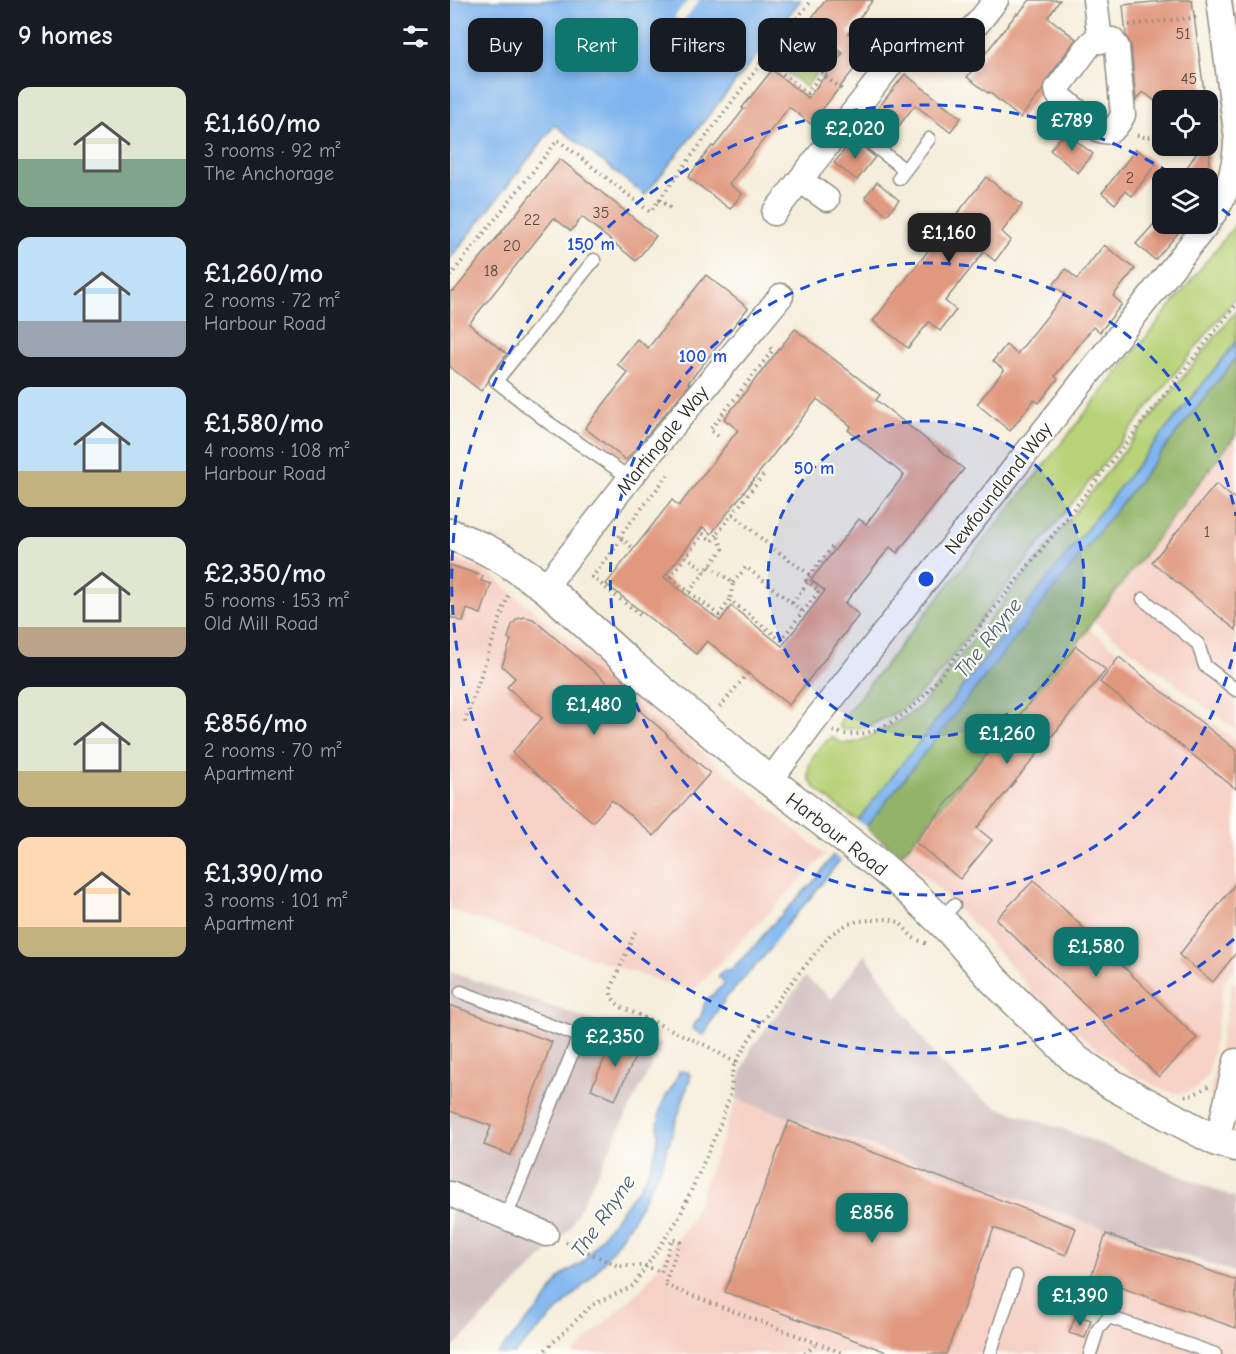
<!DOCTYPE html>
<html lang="en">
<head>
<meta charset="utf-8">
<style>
	:root { --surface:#171b24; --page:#242831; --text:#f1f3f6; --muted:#9ea1a6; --accent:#0f766e }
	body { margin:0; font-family:"Comic Neue",sans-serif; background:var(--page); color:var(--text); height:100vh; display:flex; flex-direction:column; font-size:22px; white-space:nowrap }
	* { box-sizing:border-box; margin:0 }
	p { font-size:20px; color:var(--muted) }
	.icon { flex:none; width:33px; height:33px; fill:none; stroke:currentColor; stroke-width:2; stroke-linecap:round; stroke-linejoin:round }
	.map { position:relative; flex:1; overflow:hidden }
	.drawer { display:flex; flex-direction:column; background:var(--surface); width:450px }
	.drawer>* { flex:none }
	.hud { position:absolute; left:18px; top:18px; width:570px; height:54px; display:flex; gap:12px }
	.buttons { position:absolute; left:702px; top:90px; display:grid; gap:12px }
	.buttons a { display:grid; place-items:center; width:66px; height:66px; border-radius:12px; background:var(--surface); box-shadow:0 3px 9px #0003; font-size:30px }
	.price { position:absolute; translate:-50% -51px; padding:0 14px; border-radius:12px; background:var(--accent); color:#fff; font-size:20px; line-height:39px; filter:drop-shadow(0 2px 3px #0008) }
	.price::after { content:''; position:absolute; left:50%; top:36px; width:18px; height:14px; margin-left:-9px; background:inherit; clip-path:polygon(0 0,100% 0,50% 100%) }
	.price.selected { background:#222; color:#fff }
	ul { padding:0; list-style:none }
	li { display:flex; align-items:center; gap:18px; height:150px; padding:0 18px }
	li span { display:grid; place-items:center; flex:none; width:168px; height:120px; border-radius:12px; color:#555 }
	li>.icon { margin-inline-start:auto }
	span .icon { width:72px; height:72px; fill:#fffc; stroke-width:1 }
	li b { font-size:26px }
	h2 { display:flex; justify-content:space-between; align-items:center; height:72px; padding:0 18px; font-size:26px }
	.chip { padding:0 21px; border-radius:12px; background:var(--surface); box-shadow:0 3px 9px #0003; font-size:21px; line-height:54px }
	.chip.selected { background:var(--accent); color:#fff }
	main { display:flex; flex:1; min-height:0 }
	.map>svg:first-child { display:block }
	.built { fill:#f6d1c6 }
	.industrial { fill:#d1bfbf }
	.green { fill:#b7d278; stroke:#717e52; stroke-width:1.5 }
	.forest { fill:#91b468; stroke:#5e704a; stroke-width:1.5 }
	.water { fill:#7fb5ee; stroke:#55708c; stroke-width:1.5 }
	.pier { fill:#f5eedb }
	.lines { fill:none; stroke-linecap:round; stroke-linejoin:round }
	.stream { stroke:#7fb5ee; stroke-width:6 }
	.building { fill:#e0987e; fill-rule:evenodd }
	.service-casing { stroke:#908c83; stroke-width:15 }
	.minor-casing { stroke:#908c83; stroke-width:27 }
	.tertiary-casing { stroke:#908c83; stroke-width:33 }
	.path { stroke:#908c83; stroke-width:4; stroke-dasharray:1.5 4.5; stroke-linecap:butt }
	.service { stroke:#fff; stroke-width:12 }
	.minor { stroke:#fff; stroke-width:24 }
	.tertiary { stroke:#fff; stroke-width:30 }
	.ring { fill:none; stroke:#1d4ed8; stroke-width:3; stroke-dasharray:10 8 }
	.labels { text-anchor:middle; stroke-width:4.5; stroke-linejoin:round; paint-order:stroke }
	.number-label { font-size:16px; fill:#584640 }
	.street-label { font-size:20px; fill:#2b2b2b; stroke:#fdfcf7 }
	.water-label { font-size:21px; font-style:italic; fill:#485b6f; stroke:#fdfcf7 }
	.centre { fill:#1d4ed8; stroke:#fdfcf7; stroke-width:3 }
	.ring-label { font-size:18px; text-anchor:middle; font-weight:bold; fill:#1d4ed8; stroke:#fdfcf7; stroke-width:4.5; stroke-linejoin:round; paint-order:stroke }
</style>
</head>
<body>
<main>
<section class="drawer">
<h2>9 homes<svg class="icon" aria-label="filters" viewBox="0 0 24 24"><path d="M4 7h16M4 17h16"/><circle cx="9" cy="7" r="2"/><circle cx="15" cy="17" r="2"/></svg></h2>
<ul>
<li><span style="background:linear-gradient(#dfe7d0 60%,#7fa58c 0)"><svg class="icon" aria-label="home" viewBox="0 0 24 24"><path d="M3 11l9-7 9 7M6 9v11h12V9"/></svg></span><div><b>£1,160/mo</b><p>3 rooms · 92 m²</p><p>The Anchorage</p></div></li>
<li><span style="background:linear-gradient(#bfe0f5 70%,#9aa5b1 0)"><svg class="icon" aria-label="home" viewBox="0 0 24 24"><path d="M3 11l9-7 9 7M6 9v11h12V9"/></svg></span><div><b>£1,260/mo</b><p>2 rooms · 72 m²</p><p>Harbour Road</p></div></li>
<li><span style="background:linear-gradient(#bfe0f5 70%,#c2b280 0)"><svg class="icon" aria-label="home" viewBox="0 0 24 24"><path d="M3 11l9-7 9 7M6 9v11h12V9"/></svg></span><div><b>£1,580/mo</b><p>4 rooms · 108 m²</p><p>Harbour Road</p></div></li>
<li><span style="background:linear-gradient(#dfe7d0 75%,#b9a48a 0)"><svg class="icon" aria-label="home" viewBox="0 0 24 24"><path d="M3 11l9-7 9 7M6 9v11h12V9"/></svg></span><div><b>£2,350/mo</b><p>5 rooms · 153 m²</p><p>Old Mill Road</p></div></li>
<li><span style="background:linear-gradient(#dfe7d0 70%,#c2b280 0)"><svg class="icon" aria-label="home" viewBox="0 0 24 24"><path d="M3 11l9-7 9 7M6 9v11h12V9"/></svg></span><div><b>£856/mo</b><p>2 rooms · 70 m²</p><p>Apartment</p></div></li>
<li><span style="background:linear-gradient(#ffd9b3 75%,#c2b280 0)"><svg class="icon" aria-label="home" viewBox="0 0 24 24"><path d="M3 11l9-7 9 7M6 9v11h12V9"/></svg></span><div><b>£1,390/mo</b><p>3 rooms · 101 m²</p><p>Apartment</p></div></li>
</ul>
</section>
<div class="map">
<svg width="786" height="1354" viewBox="0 0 786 1354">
	<rect width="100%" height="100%" fill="#fdfcf7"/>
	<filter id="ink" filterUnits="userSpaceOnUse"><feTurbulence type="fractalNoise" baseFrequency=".0167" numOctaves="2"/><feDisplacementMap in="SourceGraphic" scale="12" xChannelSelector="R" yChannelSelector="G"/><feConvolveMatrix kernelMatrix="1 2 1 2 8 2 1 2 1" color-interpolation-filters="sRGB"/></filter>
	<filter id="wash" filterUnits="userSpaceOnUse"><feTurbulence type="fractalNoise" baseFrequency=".008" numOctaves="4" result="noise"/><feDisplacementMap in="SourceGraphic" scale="24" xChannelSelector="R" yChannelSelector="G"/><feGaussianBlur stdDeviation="1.35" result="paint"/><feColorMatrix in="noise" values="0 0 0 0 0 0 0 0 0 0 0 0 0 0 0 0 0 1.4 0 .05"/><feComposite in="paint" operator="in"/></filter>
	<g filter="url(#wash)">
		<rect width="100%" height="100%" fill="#f5eedb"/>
		<g class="built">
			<polygon points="786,435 786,730 643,621"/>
			<polygon points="0,558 34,569 375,855 242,992 0,910"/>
			<polygon points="639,629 786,741 786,965 774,981 760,1067 758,1075 747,1088 737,1093 723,1093 705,1086 680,1072 649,1050 604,1014 583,994 554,958 517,918 481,881 451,855"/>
			<polygon points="786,982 786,1099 759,1096 782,985"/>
			<polygon points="287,1099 641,1224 786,1278 786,1354 122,1354 193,1287 241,1219"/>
		</g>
		<g class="industrial">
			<polygon points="415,954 489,1062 530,1097 549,1108 613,1129 786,1198 786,1273 641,1224 287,1099 289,1079 302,1047 355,977 382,999"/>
			<polygon points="0,972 212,1044 119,1230 0,1351"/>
		</g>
		<g class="green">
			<polygon points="352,30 382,53 356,87 326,64"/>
			<polygon points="786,224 786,297 565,575 489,674 465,699 447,712 415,728 391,729 389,725 391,720"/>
			<path d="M786,311V342L776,355L680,474L408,821C396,812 366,792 360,781C357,774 358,765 362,758C366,750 375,743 381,737C387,741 392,744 399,743C414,743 460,715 472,704Z"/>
		</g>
		<polygon class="forest" points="786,358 786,435 643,621 635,634 451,855 415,827"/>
		<g class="water">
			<polygon points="0,0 351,0 195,195 105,125 0,259"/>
			<polygon points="786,342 786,358 361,897 325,938 320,949 317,953 276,998 267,1011 255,1034 252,1035 243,1029 244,1024 251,1017 255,1002 274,984 274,982 268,976 274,970 279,971 308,943 317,930 366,879 415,811 680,474 776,355"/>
			<path d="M229,1071L238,1072L241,1076L211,1167L182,1221L160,1253L140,1279L64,1354H47L93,1304L109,1279L115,1273L133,1262L182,1196C195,1184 206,1154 208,1137C208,1126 208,1114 212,1104C217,1093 226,1084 229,1071Z"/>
		</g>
		<g class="pier">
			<polygon points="238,0 250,0 232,23 224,17"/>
			<polygon points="405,819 418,828 392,861 381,853"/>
		</g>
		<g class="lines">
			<polyline class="stream" points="318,946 332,928"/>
		</g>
		<g id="blocks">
			<g class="building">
				<polygon points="376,0 423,0 398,33 419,50 361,124 339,107 279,184 292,194 280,209 238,177 262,146 264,147 294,109 292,108 322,70 358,98 393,53 357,24"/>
				<polygon points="580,0 610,0 598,17 626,39 596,81 593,90 570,118 539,92 538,93 517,77 567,13 568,14"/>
				<polygon points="723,0 742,0 755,100 704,100 693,92 686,101 681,46 676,35 673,5"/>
				<polygon points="455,74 511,118 500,132 465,105 435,144 413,127"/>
				<polygon points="762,128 758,178 730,178 751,146 758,146 758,135"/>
				<polygon points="615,132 643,154 628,173 600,150"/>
				<polygon points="403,139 425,157 407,180 384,163"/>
				<polygon points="686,149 706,164 682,196 675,191 665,204 652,193"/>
				<polygon points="110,159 206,236 186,261 132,217 121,231 104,218 19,324 57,354 40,376 38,382 31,391 0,367 0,291 4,291"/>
				<polygon points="536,177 572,205 552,232 561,240 545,261 534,252 495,301 506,310 490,331 479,322 458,348 423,321"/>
				<polygon points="427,182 449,200 437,215 415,197"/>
				<polygon points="704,224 736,224 705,260 686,244"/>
				<polygon points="654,245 685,269 663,296 672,304 650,332 643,327 605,376 608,379 589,403 584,400 560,431 527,404 554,370 543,361 556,345 567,354 615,294 603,285 616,269 627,279"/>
				<polygon points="256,275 298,308 238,383 240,384 176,460 135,428 178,373 167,364 187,339 198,348"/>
				<path d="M345,329L430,395L426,400L514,469L447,553L440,547L395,603L409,615L339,705L257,641L246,654L156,584L222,500L229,506L288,430L274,419ZM367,399L401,426L398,430L454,475L416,524L409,519L361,580L375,591L332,646L281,606L270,621L214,577L253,527L261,534Z"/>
				<polygon points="766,484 786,500 786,630 702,562"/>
				<polygon points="0,565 33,576 31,581 41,584 31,614 17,609 13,622 0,617"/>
				<polygon points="75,617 83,619 218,735 217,736 260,773 204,836 162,800 143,822 62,753 92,718 57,687 65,678 52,666 61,640 58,638 62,625 67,619"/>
				<polygon points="626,646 656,670 527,828 542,840 510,879 465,842"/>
				<polygon points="669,657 786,750 786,789 650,682"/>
				<polygon points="584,880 747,1038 709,1077 546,919"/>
				<polygon points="786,883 786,953 763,982 729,955"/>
				<polygon points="0,1005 102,1042 61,1155 34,1145 41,1126 0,1111"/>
				<polygon points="165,1036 190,1047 165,1100 141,1089"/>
				<polygon points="339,1121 626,1228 616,1255 544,1228 496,1354 442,1354 275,1292"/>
				<polygon points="656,1234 786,1280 786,1328 641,1277"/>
				<polygon points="626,1315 641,1320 635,1338 619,1333"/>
			</g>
		</g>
	</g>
	<g filter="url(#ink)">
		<use href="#blocks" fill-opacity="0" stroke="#908c83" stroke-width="1.5"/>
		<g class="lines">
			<defs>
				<g id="service">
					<polyline points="395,123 455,170"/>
					<polyline points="449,178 479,139"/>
					<polyline points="144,260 46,381 99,423 180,478"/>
					<polyline points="693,599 748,644 755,666 786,690"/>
					<polyline points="490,919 504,905"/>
					<polyline points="11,992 129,1036 56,1217"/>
					<polyline points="540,1354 566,1276"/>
					<polyline points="640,1354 648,1329 659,1317 765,1354"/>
				</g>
				<g id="minor">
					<polyline points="645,0 650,41"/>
					<polyline points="769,0 786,133"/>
					<path d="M658,40H662L667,47L673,115C668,125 662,135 650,130L611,98L608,94L607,89L641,43L644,41Z"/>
					<polyline points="350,180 377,199"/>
					<path d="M324,213L453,49C470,35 489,42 509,37C524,32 536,12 546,0"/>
					<path d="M758,222C776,199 785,170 786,141"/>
					<polyline points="95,587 180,478 331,296"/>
					<polyline points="319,782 363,723 757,224"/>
					<polyline points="767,1141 786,1061"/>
					<polyline points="0,1194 96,1234"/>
				</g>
				<polyline id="tertiary" points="0,534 33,548 55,560 95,587 180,664 302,767 433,868 462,893 501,931 544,980 627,1061 663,1085 729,1121 767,1141 786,1146"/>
			</defs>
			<use href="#service" class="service-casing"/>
			<use href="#minor" class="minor-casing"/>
			<use href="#tertiary" class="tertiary-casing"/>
			<g class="path">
				<polyline points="346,20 389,53 372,73"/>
				<polyline points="679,25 749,17"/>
				<polyline points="314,59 357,93 372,74 394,91"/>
				<polyline points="687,135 694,137 712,137"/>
				<polyline points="209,200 223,210"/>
				<polyline points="0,276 108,140 200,212 314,59 362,0"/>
				<polyline points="268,436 260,430 323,350 318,346"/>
				<polyline points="283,514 319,545 360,575"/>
				<polyline points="169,537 218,475"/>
				<polyline points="171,538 184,549"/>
				<polyline points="172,539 142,577 190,615"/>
				<polyline points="236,556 256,571"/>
				<polyline points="260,566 283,583 280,600"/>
				<polyline points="216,574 269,615 280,600 331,640 369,591 356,580 382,547"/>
				<polyline points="220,577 253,534 262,541 267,535"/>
				<polyline points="283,583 296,567 353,612"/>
				<polyline points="239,592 273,549 267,534 315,473"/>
				<polyline points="342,603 358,582"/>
				<polyline points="270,707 298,673"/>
				<polyline points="15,722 59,593"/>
				<path d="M383,731C418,744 454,717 477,693L786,305"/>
				<path d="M185,932L161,989C160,997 165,1002 171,1007L257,1046L286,1063"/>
				<polyline points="735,1096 745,1094 758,1086"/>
				<polyline points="116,1242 168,1266 196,1266 211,1272 222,1239 230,1242 214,1285 367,1343 394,1354"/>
				<polyline points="91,1354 142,1305 183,1286 229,1218 270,1125 281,1092 282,1073 284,1066 298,1041 333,993 381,934 398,924 408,921 438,919 449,922 463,938 477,944"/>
				<polyline points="355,1354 367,1343"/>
			</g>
			<use href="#service" class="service"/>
			<use href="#minor" class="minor"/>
			<use href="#tertiary" class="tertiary"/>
		</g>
	</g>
	<circle cx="476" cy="579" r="158" fill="#1d4ed8" fill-opacity=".12"/>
	<g class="ring">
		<circle cx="476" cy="579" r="158"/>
		<path d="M786 642A316 316 0 1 1 786 516"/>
		<path d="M784 939A474 474 0 1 1 727 177M758 198A474 474 0 0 1 784 219"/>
	</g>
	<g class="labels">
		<g class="number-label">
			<text x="733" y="39">51</text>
			<text x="739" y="84">45</text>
			<text x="680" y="183">2</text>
			<text x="151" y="218">35</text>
			<text x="82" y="225">22</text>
			<text x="62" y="251">20</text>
			<text x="41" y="276">18</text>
			<text x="757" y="537">1</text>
		</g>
		<g class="street-label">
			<text transform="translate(212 440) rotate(-51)" y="7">Martingale Way</text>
			<text transform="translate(548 488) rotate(-52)" y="7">Newfoundland Way</text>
			<text transform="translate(387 834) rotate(38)" y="7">Harbour Road</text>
		</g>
		<g class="water-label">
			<text transform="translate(538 638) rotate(-52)" y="7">The Rhyne</text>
			<text transform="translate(153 1216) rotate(-55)" y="7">The Rhyne</text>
		</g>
	</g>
	<circle cx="476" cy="579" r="9" class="centre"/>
	<g class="ring-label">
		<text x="141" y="250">150 m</text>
		<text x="253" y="362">100 m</text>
		<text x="364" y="474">50 m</text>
	</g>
</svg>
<div class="buttons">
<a><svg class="icon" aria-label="locate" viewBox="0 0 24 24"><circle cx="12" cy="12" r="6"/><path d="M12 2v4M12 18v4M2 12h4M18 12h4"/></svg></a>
<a><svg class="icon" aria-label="layers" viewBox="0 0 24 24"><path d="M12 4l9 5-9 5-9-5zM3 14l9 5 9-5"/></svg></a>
</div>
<b class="price" style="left:622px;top:152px">£789</b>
<b class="price" style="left:405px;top:160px">£2,020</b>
<b class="price selected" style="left:499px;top:264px">£1,160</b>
<b class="price" style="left:144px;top:736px">£1,480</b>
<b class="price" style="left:557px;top:765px">£1,260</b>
<b class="price" style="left:646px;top:978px">£1,580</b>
<b class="price" style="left:165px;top:1068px">£2,350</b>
<b class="price" style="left:422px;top:1244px">£856</b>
<b class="price" style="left:630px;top:1327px">£1,390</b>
<div class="hud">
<a class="chip">Buy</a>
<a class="chip selected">Rent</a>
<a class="chip">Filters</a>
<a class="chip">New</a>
<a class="chip">Apartment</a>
</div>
</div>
</main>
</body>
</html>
